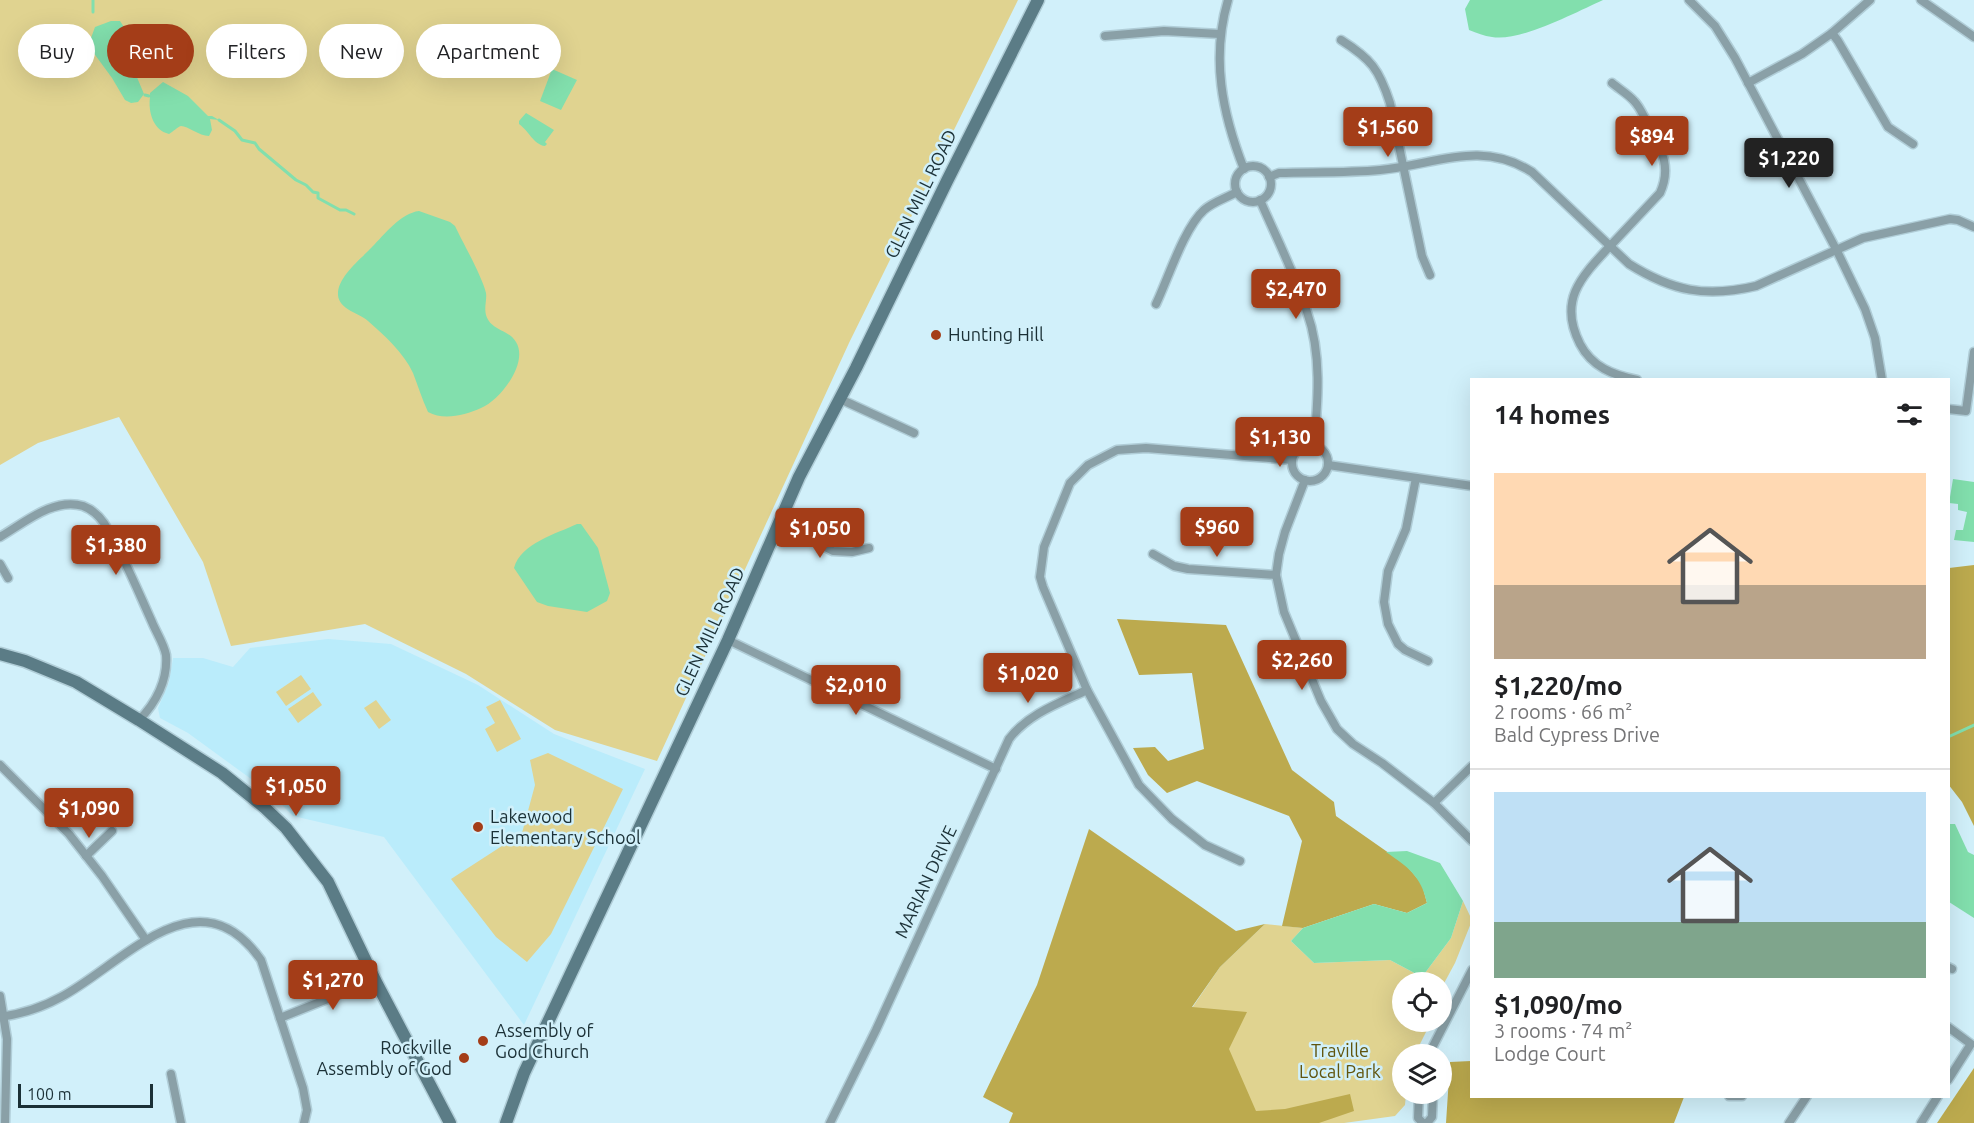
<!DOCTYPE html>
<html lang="en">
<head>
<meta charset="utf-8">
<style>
	:root { --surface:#fff; --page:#f2f2f2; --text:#202124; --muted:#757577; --line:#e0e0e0; --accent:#a43d18 }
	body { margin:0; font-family:Ubuntu,sans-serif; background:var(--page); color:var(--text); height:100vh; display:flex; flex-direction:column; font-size:22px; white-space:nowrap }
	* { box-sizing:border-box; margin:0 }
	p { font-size:20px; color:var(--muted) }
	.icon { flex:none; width:33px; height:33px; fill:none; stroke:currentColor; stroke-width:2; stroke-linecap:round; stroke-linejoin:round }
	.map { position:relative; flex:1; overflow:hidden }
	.panel { position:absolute; left:1470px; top:378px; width:480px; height:720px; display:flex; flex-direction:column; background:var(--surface); border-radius:0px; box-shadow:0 6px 24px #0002 }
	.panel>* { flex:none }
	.banner { position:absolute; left:18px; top:24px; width:570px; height:54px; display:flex; gap:12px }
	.fabs { position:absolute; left:1392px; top:972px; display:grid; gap:12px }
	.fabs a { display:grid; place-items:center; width:60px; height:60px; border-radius:50%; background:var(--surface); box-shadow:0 6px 24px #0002; font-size:30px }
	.scale { position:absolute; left:18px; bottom:15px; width:135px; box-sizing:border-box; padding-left:6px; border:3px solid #1b3036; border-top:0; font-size:16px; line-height:21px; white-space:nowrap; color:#1b3036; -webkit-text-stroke:4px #d1f0fa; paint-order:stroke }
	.price { position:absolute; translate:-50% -51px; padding:0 14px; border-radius:6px; background:var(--accent); color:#fff; font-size:20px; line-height:39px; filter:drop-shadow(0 2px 3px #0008) }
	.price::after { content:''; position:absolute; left:50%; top:36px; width:18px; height:14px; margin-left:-9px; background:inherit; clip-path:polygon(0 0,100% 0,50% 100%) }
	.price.selected { background:#222; color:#fff }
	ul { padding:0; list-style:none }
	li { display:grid; align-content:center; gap:12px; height:318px; padding:0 24px }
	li+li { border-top:2px solid var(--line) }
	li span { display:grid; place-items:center; height:186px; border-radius:0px; color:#555 }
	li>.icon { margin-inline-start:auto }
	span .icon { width:108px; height:108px; fill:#fffc; stroke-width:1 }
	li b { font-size:26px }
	h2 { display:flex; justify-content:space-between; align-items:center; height:72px; padding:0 24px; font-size:26px }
	.pill { padding:0 21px; border-radius:27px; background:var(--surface); box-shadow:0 6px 24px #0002; font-size:21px; line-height:54px }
	.pill.selected { background:var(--accent); color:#fff }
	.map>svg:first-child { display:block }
	.built { fill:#baecfb }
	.green { fill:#e0d390 }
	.forest { fill:#bcaa4e }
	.water { fill:#82dfad }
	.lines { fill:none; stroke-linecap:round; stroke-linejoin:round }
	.stream { stroke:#82dfad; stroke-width:3 }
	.minor-casing { stroke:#b0cdd7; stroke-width:11 }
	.secondary-casing { stroke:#b0cdd7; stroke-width:15 }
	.minor { stroke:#8aa0a7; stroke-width:8 }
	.secondary { stroke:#5b7c86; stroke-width:12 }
	.poi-dot { fill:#a43d18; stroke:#d1f0fa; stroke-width:2 }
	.labels { text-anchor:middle; stroke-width:5; stroke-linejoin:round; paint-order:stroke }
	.street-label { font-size:18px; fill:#1b3036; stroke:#d1f0fa }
	.poi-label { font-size:18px; fill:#1b3036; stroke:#d1f0fa; text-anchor:start }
	.park-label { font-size:18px; fill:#61550e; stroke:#d1f0fa }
</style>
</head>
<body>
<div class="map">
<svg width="1974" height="1123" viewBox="0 0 1974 1123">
	<rect width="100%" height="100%" fill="#d1f0fa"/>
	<polygon class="built" points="328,639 391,644 478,685 554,734 645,769 524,1025 384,837 293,816 269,792 188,733 160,718 158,708 169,682 173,658 203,658 233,667 250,648"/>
	<g class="green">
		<polygon points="0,0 1018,0 849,343 657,761 555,730 466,674 365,624 231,646 203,562 119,417 38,443 0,465"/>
		<polygon points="301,675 311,689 286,706 276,692"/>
		<polygon points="313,692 322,705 298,723 288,709"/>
		<polygon points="376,700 391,720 379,729 364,708"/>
		<polygon points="500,700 521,739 497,752 485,729 495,723 486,707"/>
		<polygon points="548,753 623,789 551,934 527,962 496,937 451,879 522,833 535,785 530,760"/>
		<polygon points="1463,901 1471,918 1471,923 1455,963 1442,987 1442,982 1402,982 1402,1022 1431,1022 1415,1054 1402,1054 1402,1094 1406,1094 1405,1105 1395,1116 1344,1123 1248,1123 1192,1008 1220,967 1265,924 1303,928 1291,941 1314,963 1390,960 1422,977 1451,938"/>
	</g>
	<g class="forest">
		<polygon points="1974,565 1974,826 1962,802 1948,784 1949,568"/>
		<polygon points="1117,619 1226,625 1292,770 1334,802 1336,816 1406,865 1422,884 1427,903 1407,913 1374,904 1303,928 1282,926 1302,841 1289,816 1197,781 1167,793 1148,775 1133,748 1155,747 1168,761 1204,749 1192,673 1139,675"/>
		<polygon points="1089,829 1236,931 1265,924 1220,967 1192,1007 1247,1012 1229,1049 1256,1111 1285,1109 1350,1094 1354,1111 1319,1123 1009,1123 1013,1113 983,1097 1037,985"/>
		<polygon points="1471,1061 1472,1096 1684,1097 1674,1123 1446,1123 1450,1062"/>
		<polygon points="1974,1068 1974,1123 1937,1123"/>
	</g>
	<g class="water">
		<path d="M1470,0H1603C1576,12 1521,42 1492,37C1484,36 1477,33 1469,30L1465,9Z"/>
		<polygon points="111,21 120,21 137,47 138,60 136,75 144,94 138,102 131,103 125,100 112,78 93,52 91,38 95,27"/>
		<polygon points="552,69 577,80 561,110 540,101"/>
		<path d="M163,82L188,96L208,116H212L219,120L210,119L212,130L209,136C199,136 188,126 181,126C177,127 173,132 169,134C153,130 148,112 150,97V93Z"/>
		<path d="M526,113L554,130L545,142L547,144L545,146C534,145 528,130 519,124V121Z"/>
		<path d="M419,211L450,222L455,226C463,243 482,276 486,293C487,300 484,307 486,315C491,331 508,329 516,342C529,363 500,400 481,408C465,415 444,421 428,412C422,399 418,386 413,373C404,353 384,335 368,321C360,313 339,310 338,295C337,277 361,259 372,247C384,235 401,213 419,211Z"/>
		<polygon points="1953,479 1974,482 1974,542 1954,540 1956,530 1963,530 1967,512 1958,510 1958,504 1949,503"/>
		<path d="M577,524H581L598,548L610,593L607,601L587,612L548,606L537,602L514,568C521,543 556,534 577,524Z"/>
		<polygon points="1948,824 1955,824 1968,852 1974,855 1974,918 1949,902"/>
		<path d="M1407,851L1440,863L1463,901L1451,938L1422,977L1390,960L1314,963L1291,941L1303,928L1374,904L1407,913L1427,903C1421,876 1408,867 1386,852Z"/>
	</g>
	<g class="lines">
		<g class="stream">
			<polyline points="93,12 93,0"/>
			<polyline points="145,95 149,96"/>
			<polyline points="219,120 235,131 242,140 255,143 259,149 296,180 306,185 313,192 318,193 318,198 340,210 346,210 354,214"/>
			<polyline points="1948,737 1974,725"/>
		</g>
		<defs>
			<g id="minor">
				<path d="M1228,0C1211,58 1222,113 1244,169"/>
				<polyline points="1689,0 1715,26 1735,58 1837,251 1865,309 1875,338 1882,380"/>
				<polyline points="1921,0 1974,37"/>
				<polyline points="1832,33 1838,41 1888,127 1913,144"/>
				<polyline points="1105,36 1164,31 1220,34"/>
				<path d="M1341,40C1371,59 1379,69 1390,103L1422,256L1430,275"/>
				<path d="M1612,83C1619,89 1628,94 1634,101C1641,108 1644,118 1649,126C1661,149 1672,167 1660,193C1644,210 1628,227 1612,244C1583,275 1557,299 1580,344C1592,367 1613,375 1637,380"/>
				<polyline points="1748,83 1802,54 1832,33 1870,0"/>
				<circle cx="1253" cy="184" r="18"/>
				<path d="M1269,177L1279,173C1313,172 1347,173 1380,170C1435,165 1480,139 1532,172L1629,264C1672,291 1706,298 1756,286L1863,238L1950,219L1958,220L1974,227"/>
				<path d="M1260,200C1276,237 1295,274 1307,312C1322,354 1318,401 1314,445"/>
				<path d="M1156,304C1168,279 1184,228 1204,210C1213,202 1226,198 1237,192"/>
				<polyline points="840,399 914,433"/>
				<polyline points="1948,409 1966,411 1974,352"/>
				<circle cx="1310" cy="463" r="18"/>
				<polyline points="1328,465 1472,486"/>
				<polyline points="1416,478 1406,529 1388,571 1384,602 1388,624 1398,644 1405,650 1428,661"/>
				<polyline points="1305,480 1285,532 1279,554 1276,575 1284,612 1321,701 1337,729 1353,744 1382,763 1434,803 1472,841"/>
				<polyline points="779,523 833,551 852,552 869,548"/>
				<path d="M0,537C24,523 54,497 83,506C91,509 99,516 104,523C123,554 137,589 152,622C156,632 164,644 166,655C168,680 156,703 139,720"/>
				<polyline points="1153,554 1174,566 1188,569 1276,575"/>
				<polyline points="0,564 8,578"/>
				<polyline points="728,640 996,769"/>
				<polyline points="0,765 69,834 102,876 146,940"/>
				<polyline points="1434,803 1472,766"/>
				<polyline points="86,856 112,831"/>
				<polyline points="1240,861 1205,845 1172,819 1139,785 1087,690 1043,587 1040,577 1044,547 1070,483 1088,465 1117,450 1146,448 1292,460"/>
				<polyline points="1948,967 1952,969"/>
				<polyline points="0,996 7,1039 5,1123"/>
				<path d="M0,1017C21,1014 43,1007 61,997C123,964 198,870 261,960L303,1088L307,1110L304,1123"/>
				<polyline points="280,1018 375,980"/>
				<polyline points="1948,1027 1971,1044 1948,1080"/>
				<polyline points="1429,1054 1472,970"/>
				<polyline points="171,1074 181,1123"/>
				<polyline points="1419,1094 1418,1118 1423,1123"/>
				<polyline points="1729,1096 1742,1096"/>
				<path d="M830,1123L876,1030L1009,739C1028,714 1059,703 1087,690"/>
				<polyline points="1427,1123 1432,1117 1433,1094"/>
				<polyline points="1789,1123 1807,1096"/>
				<polyline points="1921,1123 1938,1096"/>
			</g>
			<g id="secondary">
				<polyline points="0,654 25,661 76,682 139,720 222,773 264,807 286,828 328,882 375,980 450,1123"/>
				<polyline points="506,1123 524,1073 728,640 799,477 856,368 947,181 1038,0"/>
			</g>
		</defs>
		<use href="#minor" class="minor-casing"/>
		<use href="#secondary" class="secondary-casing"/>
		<use href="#minor" class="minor"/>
		<use href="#secondary" class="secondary"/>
	</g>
	<g class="poi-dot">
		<circle cx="936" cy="335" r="6"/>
		<circle cx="478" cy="827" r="6"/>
		<circle cx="483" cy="1041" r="6"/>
		<circle cx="464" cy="1058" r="6"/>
	</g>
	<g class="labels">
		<g class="street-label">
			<text transform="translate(921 194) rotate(-64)" y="6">GLEN MILL ROAD</text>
			<text transform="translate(710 632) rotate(-65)" y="6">GLEN MILL ROAD</text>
			<text transform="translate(926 882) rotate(-65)" y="6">MARIAN DRIVE</text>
		</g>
		<g class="poi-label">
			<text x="948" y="341">Hunting Hill</text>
			<text x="490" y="823">Lakewood<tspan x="490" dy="21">Elementary School</tspan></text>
			<text x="495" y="1037">Assembly of<tspan x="495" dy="21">God Church</tspan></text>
			<text x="452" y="1054" text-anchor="end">Rockville<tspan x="452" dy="21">Assembly of God</tspan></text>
		</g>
		<g class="park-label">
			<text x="1340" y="1057">Traville<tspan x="1340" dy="21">Local Park</tspan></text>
		</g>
	</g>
</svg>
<div class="fabs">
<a><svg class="icon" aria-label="locate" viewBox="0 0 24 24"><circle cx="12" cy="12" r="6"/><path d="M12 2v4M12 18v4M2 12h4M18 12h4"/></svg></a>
<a><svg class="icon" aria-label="layers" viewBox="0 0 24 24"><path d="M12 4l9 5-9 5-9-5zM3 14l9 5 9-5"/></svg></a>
</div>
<div class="scale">100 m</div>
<b class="price" style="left:1388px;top:158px">$1,560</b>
<b class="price" style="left:1652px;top:167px">$894</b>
<b class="price selected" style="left:1789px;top:189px">$1,220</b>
<b class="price" style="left:1296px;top:320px">$2,470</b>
<b class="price" style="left:1280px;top:468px">$1,130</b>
<b class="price" style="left:1217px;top:558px">$960</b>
<b class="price" style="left:820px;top:559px">$1,050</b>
<b class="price" style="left:116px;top:576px">$1,380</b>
<b class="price" style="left:1302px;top:691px">$2,260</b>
<b class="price" style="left:1028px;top:704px">$1,020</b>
<b class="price" style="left:856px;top:716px">$2,010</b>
<b class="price" style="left:296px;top:817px">$1,050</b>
<b class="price" style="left:89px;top:839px">$1,090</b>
<b class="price" style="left:333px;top:1011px">$1,270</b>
<div class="banner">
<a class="pill">Buy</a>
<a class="pill selected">Rent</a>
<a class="pill">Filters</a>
<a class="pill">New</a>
<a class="pill">Apartment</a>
</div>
<section class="panel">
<h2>14 homes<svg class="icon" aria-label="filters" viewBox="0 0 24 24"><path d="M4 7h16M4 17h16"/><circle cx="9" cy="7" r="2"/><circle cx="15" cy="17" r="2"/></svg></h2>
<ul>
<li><span style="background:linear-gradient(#ffd9b3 60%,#b9a48a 0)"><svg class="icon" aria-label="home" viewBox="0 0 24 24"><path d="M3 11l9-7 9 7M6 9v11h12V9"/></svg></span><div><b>$1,220/mo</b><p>2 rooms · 66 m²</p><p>Bald Cypress Drive</p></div></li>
<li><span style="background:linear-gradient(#bfe0f5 70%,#7fa58c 0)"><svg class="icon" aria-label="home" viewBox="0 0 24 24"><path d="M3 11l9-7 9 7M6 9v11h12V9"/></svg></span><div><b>$1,090/mo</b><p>3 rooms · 74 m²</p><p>Lodge Court</p></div></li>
</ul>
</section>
</div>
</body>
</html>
